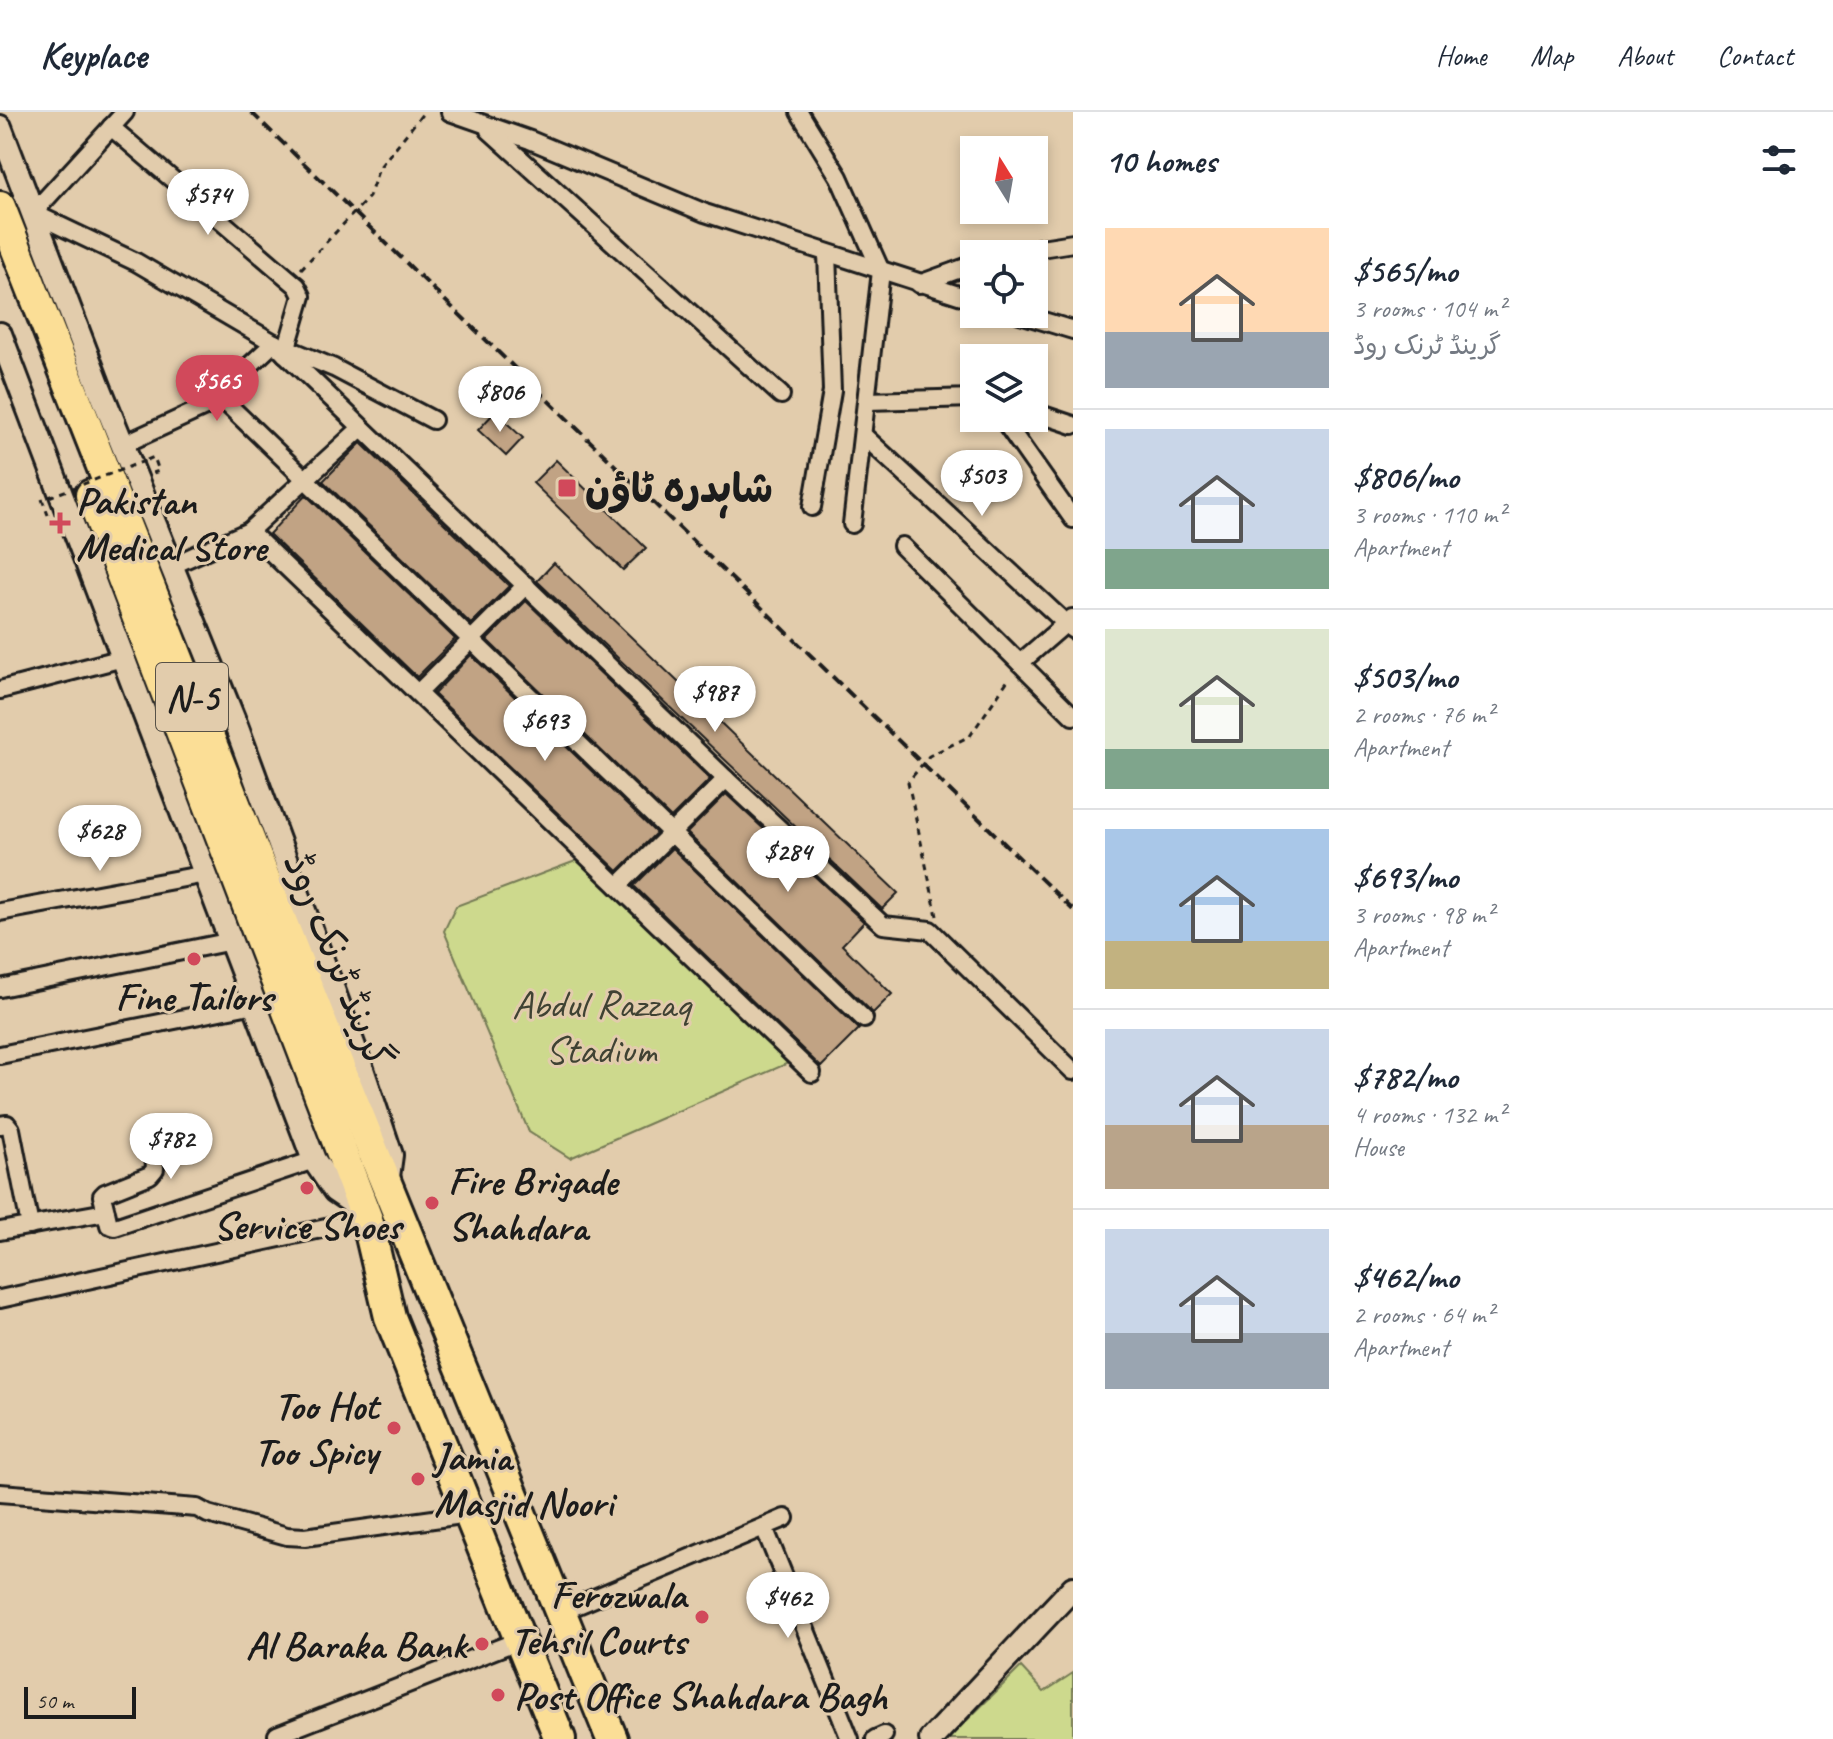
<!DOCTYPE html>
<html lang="en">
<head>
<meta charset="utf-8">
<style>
	:root { --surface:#fff; --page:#f6f6f7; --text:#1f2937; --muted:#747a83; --line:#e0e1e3; --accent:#d1495b }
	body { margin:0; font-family:Caveat,"Playpen Sans Arabic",sans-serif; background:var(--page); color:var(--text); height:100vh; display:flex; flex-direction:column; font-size:30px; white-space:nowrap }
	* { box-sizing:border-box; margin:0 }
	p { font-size:26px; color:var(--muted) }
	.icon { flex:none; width:44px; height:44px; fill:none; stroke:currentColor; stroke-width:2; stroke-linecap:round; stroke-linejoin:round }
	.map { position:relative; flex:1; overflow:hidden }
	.drawer { display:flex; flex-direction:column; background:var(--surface); width:760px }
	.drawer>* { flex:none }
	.needle { width:52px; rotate:349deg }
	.tools { position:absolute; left:960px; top:24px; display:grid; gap:16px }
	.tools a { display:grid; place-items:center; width:88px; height:88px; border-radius:0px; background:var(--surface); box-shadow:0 4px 12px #0003; font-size:40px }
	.scale { position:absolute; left:24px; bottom:20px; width:112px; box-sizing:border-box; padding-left:8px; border:4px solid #1c1c1c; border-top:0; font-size:22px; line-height:28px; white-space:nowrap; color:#1c1c1c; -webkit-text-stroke:6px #e2ccac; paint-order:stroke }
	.price { position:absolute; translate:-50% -68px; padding:0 18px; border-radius:28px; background:#fff; color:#222; font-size:26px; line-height:52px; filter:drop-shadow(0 2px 4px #0008) }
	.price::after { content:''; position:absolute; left:50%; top:48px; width:24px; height:18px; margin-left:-12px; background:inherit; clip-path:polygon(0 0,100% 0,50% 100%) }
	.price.active { background:var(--accent); color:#fff }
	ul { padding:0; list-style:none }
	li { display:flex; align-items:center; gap:24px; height:200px; padding:0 32px }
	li+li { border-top:2px solid var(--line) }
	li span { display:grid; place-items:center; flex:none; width:224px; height:160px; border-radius:0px; color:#555 }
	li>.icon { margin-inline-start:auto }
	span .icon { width:96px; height:96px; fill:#fffc; stroke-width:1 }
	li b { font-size:34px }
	h2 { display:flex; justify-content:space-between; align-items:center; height:96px; padding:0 32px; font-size:34px }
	header { display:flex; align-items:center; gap:48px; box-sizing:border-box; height:112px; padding:0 40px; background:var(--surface); border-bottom:2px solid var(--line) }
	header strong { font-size:38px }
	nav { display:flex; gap:44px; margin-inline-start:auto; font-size:28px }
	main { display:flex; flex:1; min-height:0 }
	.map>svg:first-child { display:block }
	.green { fill:#cdd98d; stroke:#747a54; stroke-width:2 }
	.building { fill:#c1a384; stroke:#1c1c1c; stroke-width:2 }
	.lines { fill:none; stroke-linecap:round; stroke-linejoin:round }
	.street-casing { stroke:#1c1c1c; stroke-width:22 }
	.secondary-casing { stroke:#1c1c1c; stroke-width:28 }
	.highway-casing { stroke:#1c1c1c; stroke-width:36 }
	.path { stroke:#1c1c1c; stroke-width:3; stroke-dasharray:6 6; stroke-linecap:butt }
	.street { stroke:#e2ccac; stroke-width:16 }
	.secondary { stroke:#e2ccac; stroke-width:22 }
	.highway { stroke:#fbde96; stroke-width:30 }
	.rail { stroke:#1c1c1c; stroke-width:4; stroke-dasharray:12 6; stroke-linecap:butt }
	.path-bridge { stroke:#1c1c1c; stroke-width:3; stroke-dasharray:6 6; stroke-linecap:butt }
	.poi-dot { fill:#d1495b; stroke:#e2ccac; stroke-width:3 }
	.labels { text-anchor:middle; stroke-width:6; stroke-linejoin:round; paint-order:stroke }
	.shield { fill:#e2ccac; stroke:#575147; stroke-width:2 }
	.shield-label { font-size:38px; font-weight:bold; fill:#1c1c1c }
	.poi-label { font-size:40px; font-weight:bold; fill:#1c1c1c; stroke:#e2ccac; text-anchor:start }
	.street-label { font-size:40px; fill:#1c1c1c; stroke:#e2ccac }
	.park-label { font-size:40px; fill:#3f4233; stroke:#e2ccac }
</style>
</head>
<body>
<header>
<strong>Keyplace</strong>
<nav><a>Home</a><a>Map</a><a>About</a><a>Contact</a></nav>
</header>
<main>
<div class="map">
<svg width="1073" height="1627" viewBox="0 0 1073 1627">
	<rect width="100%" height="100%" fill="#e2ccac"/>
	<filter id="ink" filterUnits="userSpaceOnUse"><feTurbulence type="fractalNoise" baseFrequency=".0125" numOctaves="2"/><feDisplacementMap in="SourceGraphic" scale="16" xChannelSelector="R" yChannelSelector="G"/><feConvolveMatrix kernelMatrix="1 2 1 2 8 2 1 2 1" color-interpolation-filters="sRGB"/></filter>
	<g filter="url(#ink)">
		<g class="green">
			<polygon points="581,747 793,949 570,1046 529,1020 444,819 456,794"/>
			<polygon points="1021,1555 1044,1580 1073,1561 1073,1627 948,1627"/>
		</g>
		<g class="building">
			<polygon points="495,300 523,326 506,344 478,318"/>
			<polygon points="361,331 509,474 471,512 323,369"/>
			<polygon points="556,348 646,436 623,458 533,371"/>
			<polygon points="306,383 455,527 417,565 269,422"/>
			<polygon points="554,451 898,781 882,797 537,469"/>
			<polygon points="526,489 710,667 671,706 487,528"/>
			<polygon points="471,543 656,721 618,759 434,582"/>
			<polygon points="726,682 864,810 842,833 892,882 873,901 687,721"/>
			<polygon points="672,736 859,917 821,955 634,774"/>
		</g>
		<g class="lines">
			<defs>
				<g id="street">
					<polyline points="125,0 33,101 136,150 274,231 726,667 883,813 930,818 1073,959"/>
					<polyline points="450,0 530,28 705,101 974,188"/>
					<polyline points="799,0 839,65 881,159 852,412"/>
					<polyline points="111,15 297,174 302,184 285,242"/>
					<polyline points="489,18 781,283"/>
					<polyline points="1003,142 1073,131"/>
					<polyline points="919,172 974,152"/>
					<polyline points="1020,202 1073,218"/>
					<polyline points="219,284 864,907"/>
					<polyline points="867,289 974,286"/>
					<polyline points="1034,300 1073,313"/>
					<polyline points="1002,306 1073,407"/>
					<polyline points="863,323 1073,518"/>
					<polyline points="122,333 205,295 274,231 334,256 433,308"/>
					<polyline points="812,395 832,279 827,141"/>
					<polyline points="249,419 812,961"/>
					<polyline points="902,434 1073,604"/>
					<polyline points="171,454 249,419 361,316"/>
					<polyline points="1020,551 1072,506"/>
					<polyline points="0,578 123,546"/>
					<polyline points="418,581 526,473"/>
					<polyline points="618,774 726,667"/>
					<polyline points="0,800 206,762"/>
					<polyline points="0,876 232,829"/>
					<polyline points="0,943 255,892"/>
					<polyline points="0,1013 7,1012 11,1017 30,1114"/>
					<polyline points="106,1100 102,1084 105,1081 150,1063 155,1057 153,1017"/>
					<polyline points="0,1119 106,1100 109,1113 115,1115 314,1048"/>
					<polyline points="0,1187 367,1107"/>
					<polyline points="0,1381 197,1396 208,1402 287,1424 305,1425 469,1402"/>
					<polyline points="764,1415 850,1627"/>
					<polyline points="561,1500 785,1406"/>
					<polyline points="277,1623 520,1528"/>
					<polyline points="875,1627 884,1623"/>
				</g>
				<g id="secondary">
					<polyline points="0,15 100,277 237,616 361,954 391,1043 387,1072"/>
					<polyline points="0,222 314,1048 335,1079 363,1098"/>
					<polyline points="931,1627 1073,1476"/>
				</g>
				<g id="highway">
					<polyline points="0,95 334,943 612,1627"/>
					<polyline points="91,383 367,1107 390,1205 560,1627"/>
				</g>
			</defs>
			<use href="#street" class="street-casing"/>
			<use href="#secondary" class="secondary-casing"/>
			<use href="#highway" class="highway-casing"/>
			<g class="path">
				<polyline points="301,157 369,85 379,56 424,0"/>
				<polyline points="147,348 154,345 159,359 153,361"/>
				<polyline points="42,387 48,403"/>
				<polyline points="937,804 908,670 929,644 970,624 1010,565"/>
			</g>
			<use href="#street" class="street"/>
			<use href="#secondary" class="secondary"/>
			<use href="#highway" class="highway"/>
			<polyline class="rail" points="251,0 1073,798"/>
			<polyline class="path-bridge" points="49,385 147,348"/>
		</g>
	</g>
	<g class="poi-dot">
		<rect x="557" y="366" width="20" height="20" rx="4"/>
		<path d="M56 399h8v8h8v8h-8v8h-8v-8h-8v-8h8z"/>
		<circle cx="194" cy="847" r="8"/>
		<circle cx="307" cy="1076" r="8"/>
		<circle cx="432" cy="1091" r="8"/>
		<circle cx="394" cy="1316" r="8"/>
		<circle cx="418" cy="1367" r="8"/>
		<circle cx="702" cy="1505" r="8"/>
		<circle cx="482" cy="1532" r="8"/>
		<circle cx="498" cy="1583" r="8"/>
	</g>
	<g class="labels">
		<rect class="shield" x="156" y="551" width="72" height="68" rx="6"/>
		<g class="shield-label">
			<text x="192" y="598">N-5</text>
		</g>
		<g class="poi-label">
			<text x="585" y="390">شاہدرہ ٹاؤن</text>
			<text x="76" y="402">Pakistan<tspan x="76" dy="46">Medical Store</tspan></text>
			<text x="194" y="898" text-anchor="middle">Fine Tailors</text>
			<text x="448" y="1082">Fire Brigade<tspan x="448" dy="46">Shahdara</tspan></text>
			<text x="307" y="1127" text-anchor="middle">Service Shoes</text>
			<text x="378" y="1307" text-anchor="end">Too Hot<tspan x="378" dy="46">Too Spicy</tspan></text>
			<text x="434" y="1358">Jamia<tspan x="434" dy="46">Masjid Noori</tspan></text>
			<text x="686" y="1496" text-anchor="end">Ferozwala<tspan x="686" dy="46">Tehsil Courts</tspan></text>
			<text x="466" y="1546" text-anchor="end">Al Baraka Bank</text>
			<text x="514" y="1597">Post Office Shahdara Bagh</text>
		</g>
		<g class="street-label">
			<text transform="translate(339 848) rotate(68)" y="14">گرینڈ ٹرنک روڈ</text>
		</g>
		<g class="park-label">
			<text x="601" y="905">Abdul Razzaq<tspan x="601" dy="46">Stadium</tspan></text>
		</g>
	</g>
</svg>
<div class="tools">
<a><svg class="needle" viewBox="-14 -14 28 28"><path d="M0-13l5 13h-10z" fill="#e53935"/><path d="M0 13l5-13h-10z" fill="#747a83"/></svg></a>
<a><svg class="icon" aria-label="locate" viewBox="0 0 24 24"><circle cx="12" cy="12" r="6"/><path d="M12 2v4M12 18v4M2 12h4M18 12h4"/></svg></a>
<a><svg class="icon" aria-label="layers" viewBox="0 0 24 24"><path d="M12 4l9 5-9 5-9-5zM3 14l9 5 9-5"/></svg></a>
</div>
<div class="scale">50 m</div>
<b class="price" style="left:208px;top:125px">$574</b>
<b class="price active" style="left:217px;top:311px">$565</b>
<b class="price" style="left:500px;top:322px">$806</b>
<b class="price" style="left:982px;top:406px">$503</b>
<b class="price" style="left:715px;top:622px">$987</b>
<b class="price" style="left:545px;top:651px">$693</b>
<b class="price" style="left:100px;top:761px">$628</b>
<b class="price" style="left:788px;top:782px">$284</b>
<b class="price" style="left:171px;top:1069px">$782</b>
<b class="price" style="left:788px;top:1528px">$462</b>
</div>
<section class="drawer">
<h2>10 homes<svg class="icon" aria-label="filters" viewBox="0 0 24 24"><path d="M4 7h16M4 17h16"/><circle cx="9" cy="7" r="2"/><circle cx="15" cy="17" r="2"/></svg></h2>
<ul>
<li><span style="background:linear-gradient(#ffd9b3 65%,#9aa5b1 0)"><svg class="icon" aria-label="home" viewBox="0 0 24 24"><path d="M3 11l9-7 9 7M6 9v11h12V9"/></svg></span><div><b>$565/mo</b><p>3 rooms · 104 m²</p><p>گرینڈ ٹرنک روڈ</p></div></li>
<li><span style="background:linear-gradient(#c9d6e8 75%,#7fa58c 0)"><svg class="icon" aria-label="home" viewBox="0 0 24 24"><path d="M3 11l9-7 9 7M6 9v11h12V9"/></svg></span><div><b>$806/mo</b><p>3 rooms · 110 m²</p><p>Apartment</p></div></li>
<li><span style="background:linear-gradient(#dfe7d0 75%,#7fa58c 0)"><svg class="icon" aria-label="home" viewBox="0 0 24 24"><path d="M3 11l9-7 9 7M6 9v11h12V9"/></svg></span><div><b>$503/mo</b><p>2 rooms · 76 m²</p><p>Apartment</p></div></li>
<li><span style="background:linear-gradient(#a9c7e8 70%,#c2b280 0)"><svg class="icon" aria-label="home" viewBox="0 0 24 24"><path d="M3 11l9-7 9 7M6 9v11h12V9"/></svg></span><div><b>$693/mo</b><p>3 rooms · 98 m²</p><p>Apartment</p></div></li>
<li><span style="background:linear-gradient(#c9d6e8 60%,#b9a48a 0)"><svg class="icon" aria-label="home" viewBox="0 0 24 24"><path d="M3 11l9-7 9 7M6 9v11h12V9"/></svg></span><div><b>$782/mo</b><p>4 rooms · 132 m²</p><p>House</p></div></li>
<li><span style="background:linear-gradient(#c9d6e8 65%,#9aa5b1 0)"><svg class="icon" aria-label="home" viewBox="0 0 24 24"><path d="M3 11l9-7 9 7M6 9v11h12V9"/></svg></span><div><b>$462/mo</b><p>2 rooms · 64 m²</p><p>Apartment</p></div></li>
</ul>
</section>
</main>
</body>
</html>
